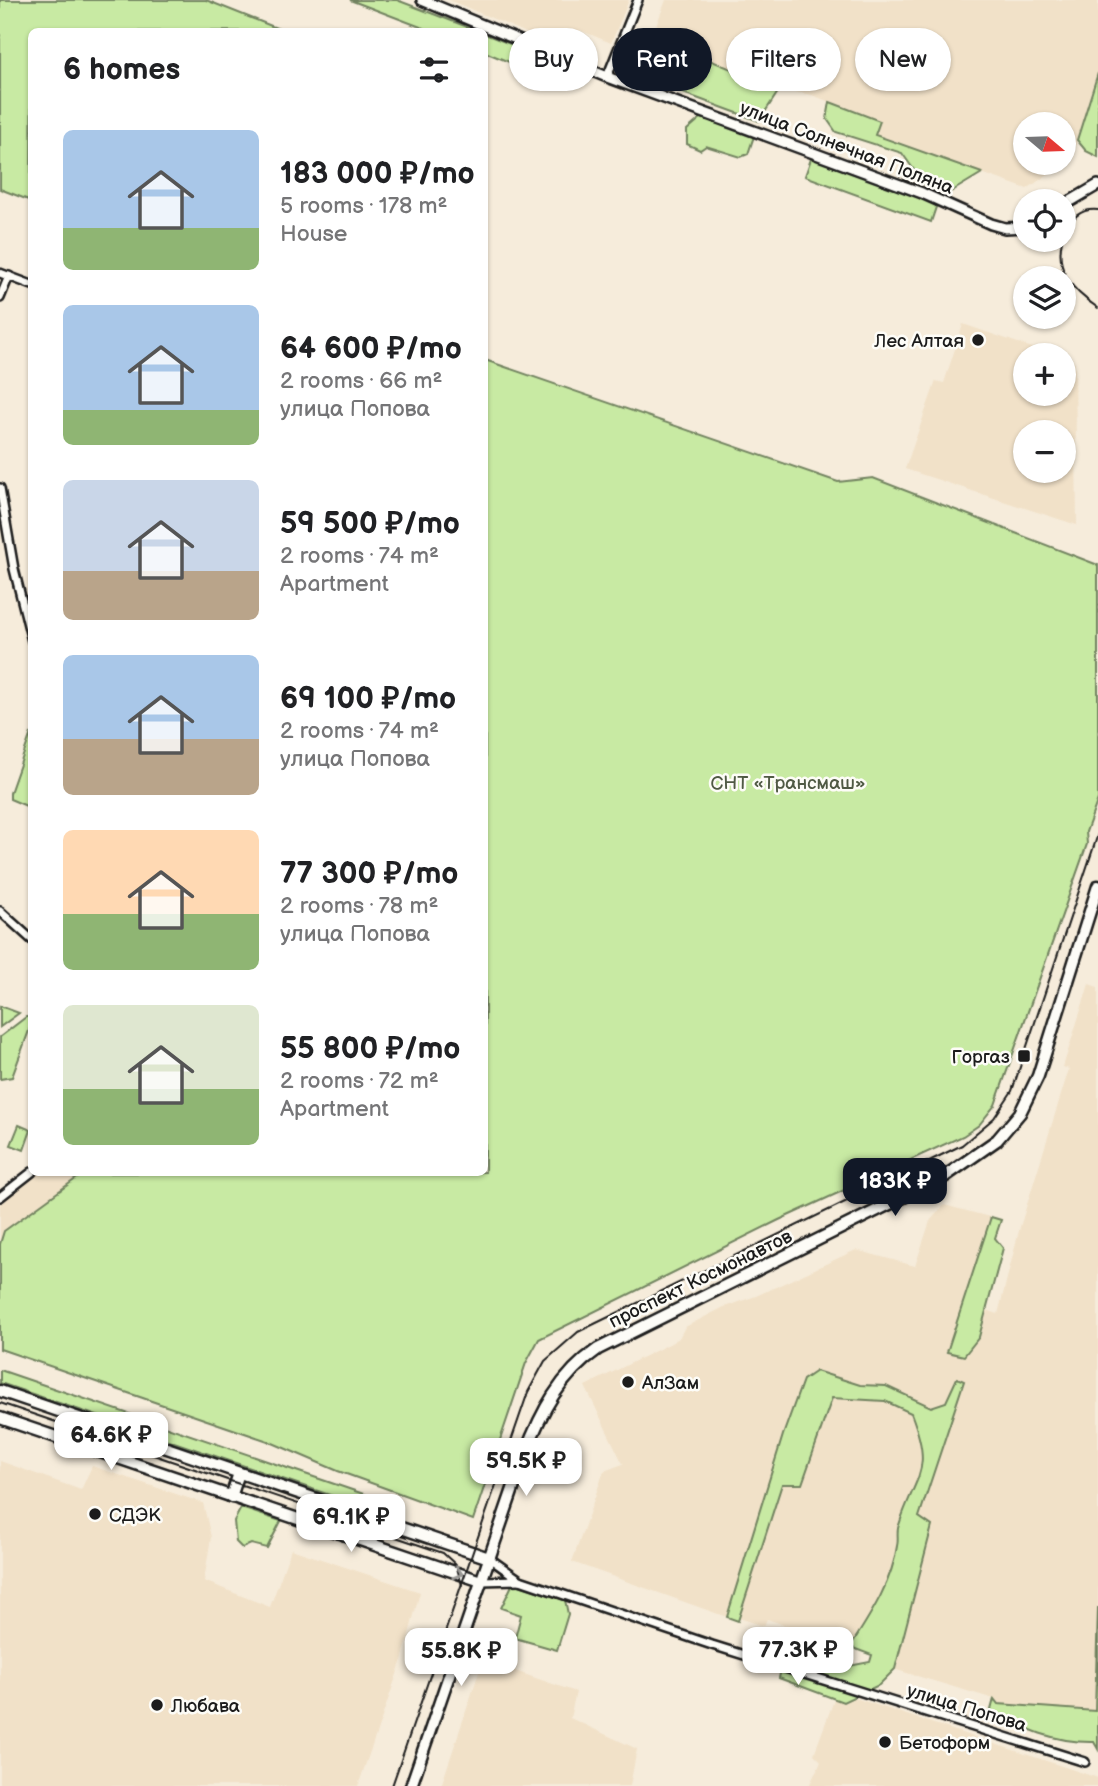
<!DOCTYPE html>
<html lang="en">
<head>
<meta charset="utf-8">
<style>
	:root { --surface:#fff; --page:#f2f2f2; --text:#202124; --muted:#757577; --accent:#111827 }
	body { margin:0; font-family:"Balsamiq Sans",sans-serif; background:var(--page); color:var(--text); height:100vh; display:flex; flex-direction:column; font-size:26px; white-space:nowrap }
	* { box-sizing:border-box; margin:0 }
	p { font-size:23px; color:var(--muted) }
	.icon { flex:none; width:38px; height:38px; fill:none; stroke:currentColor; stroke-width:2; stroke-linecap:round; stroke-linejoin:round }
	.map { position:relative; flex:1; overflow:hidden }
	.drawer { position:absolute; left:28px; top:28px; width:460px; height:1148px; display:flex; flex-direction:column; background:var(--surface); border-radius:10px; box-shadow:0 2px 5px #0004 }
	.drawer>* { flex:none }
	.hud { position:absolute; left:509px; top:28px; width:483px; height:63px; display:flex; gap:14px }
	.needle { width:46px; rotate:109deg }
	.tools { position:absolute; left:1013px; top:112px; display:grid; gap:14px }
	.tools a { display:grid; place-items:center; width:63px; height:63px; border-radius:50%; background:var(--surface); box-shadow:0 2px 5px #0004; font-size:35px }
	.price { position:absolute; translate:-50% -60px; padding:0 16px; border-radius:14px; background:#fff; color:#222; font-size:23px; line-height:46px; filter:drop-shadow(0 2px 4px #0008) }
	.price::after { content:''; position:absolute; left:50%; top:42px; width:21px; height:16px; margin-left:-10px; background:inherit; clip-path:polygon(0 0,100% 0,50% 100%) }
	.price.on { background:var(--accent); color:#fff }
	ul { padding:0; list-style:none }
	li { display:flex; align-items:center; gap:21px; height:175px; padding:0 35px }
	li span { display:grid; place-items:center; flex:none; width:196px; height:140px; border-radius:10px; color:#555 }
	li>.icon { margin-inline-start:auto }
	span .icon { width:84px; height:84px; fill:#fffc; stroke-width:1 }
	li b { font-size:30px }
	h2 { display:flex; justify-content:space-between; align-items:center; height:84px; padding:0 35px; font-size:30px }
	.chip { padding:0 24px; border-radius:32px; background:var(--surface); box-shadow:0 2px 5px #0004; font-size:24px; line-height:63px }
	.chip.on { background:var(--accent); color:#fff }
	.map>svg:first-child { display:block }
	.built { fill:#f1e1c8; fill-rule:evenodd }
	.green { fill:#c8eaa3; stroke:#728360; stroke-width:2 }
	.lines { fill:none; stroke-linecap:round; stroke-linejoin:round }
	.minor-casing { stroke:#1c1c1c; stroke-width:12 }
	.tertiary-casing { stroke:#1c1c1c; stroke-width:14 }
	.secondary-casing { stroke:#1c1c1c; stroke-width:15 }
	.minor { stroke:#fdfcf7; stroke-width:7 }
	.tertiary { stroke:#fdfcf7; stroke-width:9 }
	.secondary { stroke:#fdfcf7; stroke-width:10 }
	.tram { stroke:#1c1c1c; stroke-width:2 }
	.oneway { stroke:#989794 }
	.poi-dot { fill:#1c1c1c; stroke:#fdfcf7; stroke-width:2.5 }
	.labels { text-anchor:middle; stroke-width:5; stroke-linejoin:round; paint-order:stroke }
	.street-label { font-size:19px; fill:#1c1c1c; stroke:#fdfcf7 }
	.poi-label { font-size:19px; fill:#1c1c1c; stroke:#fdfcf7; text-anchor:start }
	.park-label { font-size:19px; fill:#505a44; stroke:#fdfcf7 }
</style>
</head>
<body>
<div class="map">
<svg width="1098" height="1786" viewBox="0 0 1098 1786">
	<rect width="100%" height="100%" fill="#f6ecdb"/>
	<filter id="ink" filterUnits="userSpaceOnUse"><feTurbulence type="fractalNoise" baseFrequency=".0143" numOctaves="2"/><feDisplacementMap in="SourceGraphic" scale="14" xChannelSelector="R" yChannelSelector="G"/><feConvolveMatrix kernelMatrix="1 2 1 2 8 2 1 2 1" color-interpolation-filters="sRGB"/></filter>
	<g filter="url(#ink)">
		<g class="built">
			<polygon points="449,0 629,0 611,43 580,30 569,51"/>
			<polygon points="666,0 1098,0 1098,73 1072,157 1064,163 1064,124 1026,124 1026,163 1064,163 1027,189 875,135 880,121 812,95 780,89 651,39"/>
			<path d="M963,324L1053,355H1026V394H1064V359L1075,363L1077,525L905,469L936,381L944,383ZM1026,432H1064V471H1026Z"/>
			<polygon points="1089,984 1098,987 1098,1607 1095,1712 997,1704 994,1699 870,1662 872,1655 767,1619 764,1626 739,1618 738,1621 572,1562 604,1471 623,1464 585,1386 671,1343 679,1338 685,1327 724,1307 756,1296 856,1250 915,1266 930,1221 944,1205 1001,1220 975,1306 998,1314 1020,1227 1069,1069 1063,1067"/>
			<polygon points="38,1173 84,1173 4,1231 0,1243 0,1204"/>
			<polygon points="0,1461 81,1490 92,1466 203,1503 211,1537 204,1581 270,1607 291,1549 420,1592 403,1657 358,1786 0,1786"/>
			<polygon points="483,1660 576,1692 570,1718 637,1749 630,1786 441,1786"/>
			<polygon points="837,1692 1098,1778 1098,1786 809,1786 821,1761 814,1754"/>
		</g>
		<g class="green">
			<polygon points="0,0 206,0 284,31 32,32 31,201 0,189"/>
			<polygon points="350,0 397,0 478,31 431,31"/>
			<polygon points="485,34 533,53 526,69 485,52"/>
			<polygon points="690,52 780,89 759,121 675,90 675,67"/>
			<polygon points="1098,73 1098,157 1086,151 1077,140"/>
			<polygon points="830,102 880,121 875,135 982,173 949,193 924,184 902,153 836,132 827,119"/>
			<polygon points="702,117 754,136 748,154 741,157 706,146 700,150 687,144 687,130"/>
			<polygon points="812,156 937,204 931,222 805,176"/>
			<polygon points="485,360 838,482 873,478 1098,565 1098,799 1086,832 1087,844 995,1105 979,1125 963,1136 779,1220 539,1339 526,1363 473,1520 338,1471 268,1441 0,1349 0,1244 4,1231 84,1173 485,1172"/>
			<polygon points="31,733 31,808 10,799 10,793"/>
			<polygon points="0,1006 19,1013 0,1027"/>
			<polygon points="26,1017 31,1017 31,1025 12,1077 0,1079 0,1037"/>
			<polygon points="19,1125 31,1130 24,1150 11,1145"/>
			<polygon points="991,1217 1001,1220 995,1238 1003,1248 979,1337 964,1356 947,1352"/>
			<polygon points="0,1370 396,1505 396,1514 380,1512 0,1383"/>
			<path d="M816,1371L860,1385L886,1386L931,1407L946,1402L957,1378L964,1381L919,1517L932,1526L895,1669L879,1685L843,1702L779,1678L784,1657L839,1668L870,1662L872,1655L850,1647C869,1617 892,1583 897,1546C899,1539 896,1531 899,1525C916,1473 934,1472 911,1413L885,1401L832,1398L802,1484H782L738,1621L727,1617L783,1435L803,1380Z"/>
			<polygon points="241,1508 281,1521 267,1548 251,1544 242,1548 236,1542 234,1521"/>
			<polygon points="513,1583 565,1600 568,1614 557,1650 515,1638 521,1615 501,1608"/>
			<path d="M1098,1607V1749L1094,1742C1056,1743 1023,1729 991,1710L994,1699L998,1704L1095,1711Z"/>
		</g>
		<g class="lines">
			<defs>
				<g id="minor">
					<polyline points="607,77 638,0"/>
					<polyline points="0,273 32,285"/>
					<polyline points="0,298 9,276"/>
					<polyline points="0,488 14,569 32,641"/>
					<polyline points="0,911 32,940"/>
					<polyline points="0,1197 32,1172"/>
					<polyline points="489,1558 520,1580 712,1645 1085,1762"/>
					<polyline points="481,1581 520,1580"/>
				</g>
				<g id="tertiary">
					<polyline points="422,0 607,77 922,193 991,224 1005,228 1026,227"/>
					<polyline points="1064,205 1098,185"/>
				</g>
				<g id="secondary">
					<polyline points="0,1391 489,1558"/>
					<polyline points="0,1418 481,1581"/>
					<polyline points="231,1497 239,1473"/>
					<path d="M411,1786L525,1454C541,1412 560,1375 598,1349L944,1177L997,1140L1020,1113L1038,1076L1098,886"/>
				</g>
			</defs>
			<use href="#minor" class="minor-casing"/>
			<use href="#tertiary" class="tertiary-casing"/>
			<use href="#secondary" class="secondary-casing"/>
			<use href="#minor" class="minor"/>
			<use href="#tertiary" class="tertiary"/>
			<use href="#secondary" class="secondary"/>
			<g class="tram">
				<path d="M1064,233C1072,218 1080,208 1098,210"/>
				<path d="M1062,240C1055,272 1073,291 1098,308"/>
				<polyline points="0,1403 443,1553 456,1565 462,1585"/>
				<polyline points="392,1786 528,1392 545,1361 578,1332 962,1145 994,1118 1012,1091 1098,834"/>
			</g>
		</g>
		<defs><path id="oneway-chevron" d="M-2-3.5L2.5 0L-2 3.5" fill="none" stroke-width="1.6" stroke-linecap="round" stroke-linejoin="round" transform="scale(1.75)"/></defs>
		<use class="oneway" href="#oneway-chevron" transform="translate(458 1573) rotate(18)"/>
	</g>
	<g class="poi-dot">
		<circle cx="978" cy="340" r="7"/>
		<rect x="1017" y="1049" width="14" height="14" rx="3.5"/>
		<circle cx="628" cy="1382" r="7"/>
		<circle cx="95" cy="1514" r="7"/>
		<circle cx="157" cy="1705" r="7"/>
		<circle cx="885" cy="1742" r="7"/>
	</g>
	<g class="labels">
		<g class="street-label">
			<text transform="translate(847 147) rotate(21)" y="7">улица Солнечная Поляна</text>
			<text transform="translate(700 1278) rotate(-26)" y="7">проспект Космонавтов</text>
			<text transform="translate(967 1707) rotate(17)" y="7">улица Попова</text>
		</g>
		<g class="poi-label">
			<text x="964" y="347" text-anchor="end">Лес Алтая</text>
			<text x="1010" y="1063" text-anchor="end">Горгаз</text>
			<text x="642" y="1389">АлЗам</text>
			<text x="109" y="1521">СДЭК</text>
			<text x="171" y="1712">Любава</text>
			<text x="899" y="1749">Бетоформ</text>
		</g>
		<g class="park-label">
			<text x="788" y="789">СНТ «Трансмаш»</text>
		</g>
	</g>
</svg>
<div class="tools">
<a><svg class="needle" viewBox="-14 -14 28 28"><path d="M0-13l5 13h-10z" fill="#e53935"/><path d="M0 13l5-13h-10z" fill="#757577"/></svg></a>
<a><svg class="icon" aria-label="locate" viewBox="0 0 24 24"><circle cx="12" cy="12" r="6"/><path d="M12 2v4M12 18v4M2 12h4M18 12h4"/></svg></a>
<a><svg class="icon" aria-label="layers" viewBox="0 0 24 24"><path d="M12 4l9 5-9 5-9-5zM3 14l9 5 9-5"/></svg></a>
<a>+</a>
<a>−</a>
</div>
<b class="price on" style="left:895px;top:1218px">183K ₽</b>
<b class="price" style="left:111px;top:1472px">64.6K ₽</b>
<b class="price" style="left:526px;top:1498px">59.5K ₽</b>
<b class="price" style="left:351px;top:1554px">69.1K ₽</b>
<b class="price" style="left:798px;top:1687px">77.3K ₽</b>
<b class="price" style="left:461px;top:1688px">55.8K ₽</b>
<div class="hud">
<a class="chip">Buy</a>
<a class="chip on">Rent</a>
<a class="chip">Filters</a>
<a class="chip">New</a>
</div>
<section class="drawer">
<h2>6 homes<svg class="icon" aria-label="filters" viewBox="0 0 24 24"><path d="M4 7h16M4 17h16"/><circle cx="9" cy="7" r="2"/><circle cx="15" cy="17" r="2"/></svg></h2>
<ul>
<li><span style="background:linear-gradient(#a9c7e8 70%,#8fb573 0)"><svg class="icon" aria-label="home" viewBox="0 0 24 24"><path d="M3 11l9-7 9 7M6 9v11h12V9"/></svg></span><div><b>183 000 ₽/mo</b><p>5 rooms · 178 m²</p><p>House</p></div></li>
<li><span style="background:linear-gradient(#a9c7e8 75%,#8fb573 0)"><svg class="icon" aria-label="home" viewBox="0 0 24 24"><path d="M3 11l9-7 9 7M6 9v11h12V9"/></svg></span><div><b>64 600 ₽/mo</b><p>2 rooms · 66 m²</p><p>улица Попова</p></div></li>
<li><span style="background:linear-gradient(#c9d6e8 65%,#b9a48a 0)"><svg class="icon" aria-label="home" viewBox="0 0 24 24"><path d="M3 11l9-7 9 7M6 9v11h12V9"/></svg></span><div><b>59 500 ₽/mo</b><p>2 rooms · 74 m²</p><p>Apartment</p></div></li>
<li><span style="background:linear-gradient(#a9c7e8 60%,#b9a48a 0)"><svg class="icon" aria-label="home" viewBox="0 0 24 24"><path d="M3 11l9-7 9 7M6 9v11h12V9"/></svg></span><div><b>69 100 ₽/mo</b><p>2 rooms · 74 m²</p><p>улица Попова</p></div></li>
<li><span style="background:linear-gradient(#ffd9b3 60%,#8fb573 0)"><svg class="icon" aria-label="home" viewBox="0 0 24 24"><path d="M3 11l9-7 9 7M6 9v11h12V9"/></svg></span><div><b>77 300 ₽/mo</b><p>2 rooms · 78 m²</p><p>улица Попова</p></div></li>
<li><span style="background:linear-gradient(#dfe7d0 60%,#8fb573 0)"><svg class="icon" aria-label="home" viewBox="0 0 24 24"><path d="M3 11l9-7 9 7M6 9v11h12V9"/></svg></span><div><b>55 800 ₽/mo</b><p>2 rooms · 72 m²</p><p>Apartment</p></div></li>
</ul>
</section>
</div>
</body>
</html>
